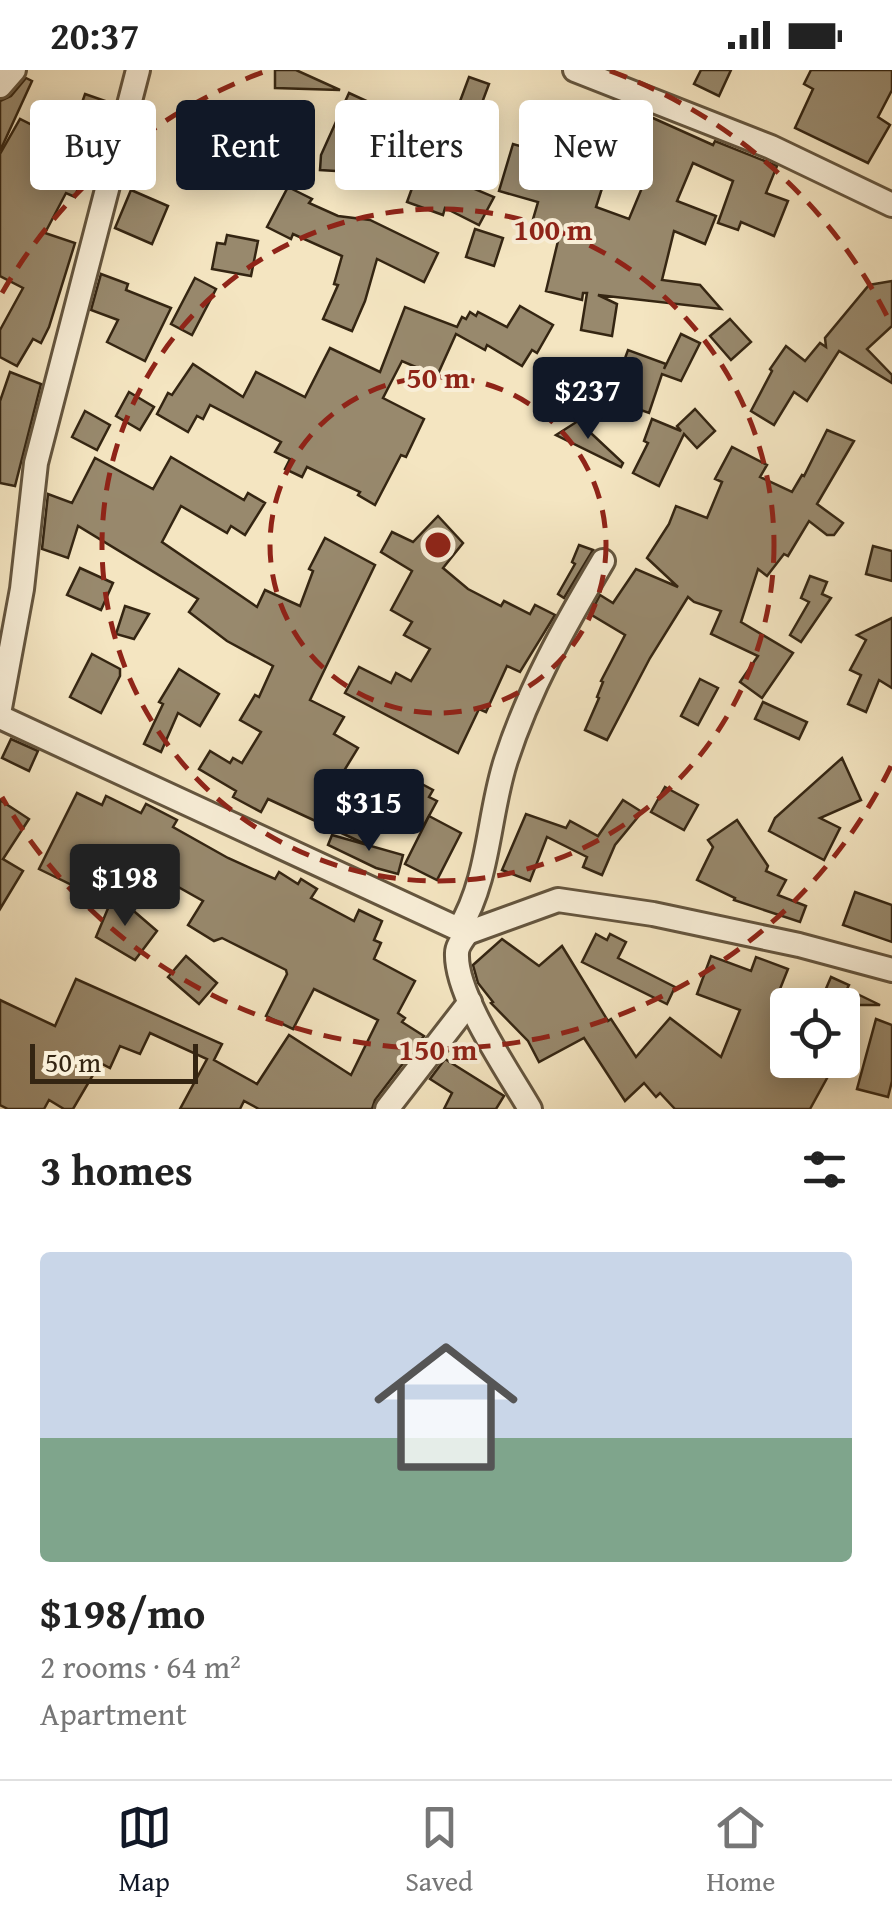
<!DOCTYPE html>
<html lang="en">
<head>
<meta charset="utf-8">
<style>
	:root { --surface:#fff; --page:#f6f6f6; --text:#222; --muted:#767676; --line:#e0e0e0; --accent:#111827 }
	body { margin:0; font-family:"Gentium Book Plus",serif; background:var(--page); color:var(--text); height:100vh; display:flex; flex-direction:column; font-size:38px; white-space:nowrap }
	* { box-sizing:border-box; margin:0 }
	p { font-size:32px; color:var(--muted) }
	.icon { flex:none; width:55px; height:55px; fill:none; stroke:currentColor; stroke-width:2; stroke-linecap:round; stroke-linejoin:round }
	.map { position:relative; height:1039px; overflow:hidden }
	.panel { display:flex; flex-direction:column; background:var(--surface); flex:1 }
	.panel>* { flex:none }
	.banner { position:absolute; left:30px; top:30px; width:832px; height:90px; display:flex; gap:20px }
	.tools { position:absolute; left:770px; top:918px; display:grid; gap:20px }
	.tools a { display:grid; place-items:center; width:90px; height:90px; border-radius:10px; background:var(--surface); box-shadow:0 5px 25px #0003; font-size:50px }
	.scale { position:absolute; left:30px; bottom:25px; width:168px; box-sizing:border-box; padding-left:10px; border:5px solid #342512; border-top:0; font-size:28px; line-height:35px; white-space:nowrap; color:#342512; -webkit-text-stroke:8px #f8eed7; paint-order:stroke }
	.price { position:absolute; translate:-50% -85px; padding:0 22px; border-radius:10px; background:var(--accent); color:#fff; font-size:32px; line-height:65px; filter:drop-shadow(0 2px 5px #0008) }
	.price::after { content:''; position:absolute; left:50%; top:60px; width:30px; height:22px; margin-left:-15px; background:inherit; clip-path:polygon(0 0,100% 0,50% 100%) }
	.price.on { background:#222; color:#fff }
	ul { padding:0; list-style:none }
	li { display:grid; align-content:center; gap:20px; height:530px; padding:0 40px }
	li span { display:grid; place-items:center; height:310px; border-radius:10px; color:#555 }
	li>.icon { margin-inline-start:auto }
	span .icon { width:180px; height:180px; fill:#fffc; stroke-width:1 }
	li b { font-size:42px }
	h2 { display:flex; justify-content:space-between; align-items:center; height:120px; padding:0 40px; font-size:42px }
	.pill { padding:0 35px; border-radius:10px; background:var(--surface); box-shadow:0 5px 25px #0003; font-size:35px; line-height:90px }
	.pill.on { background:var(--accent); color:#fff }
	.status { display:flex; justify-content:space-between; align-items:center; height:70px; padding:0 50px; background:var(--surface); direction:ltr }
	.status svg { height:28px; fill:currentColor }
	.dock { display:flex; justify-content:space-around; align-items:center; height:140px; border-top:2px solid var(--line); background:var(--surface); font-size:28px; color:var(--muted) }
	.dock a { display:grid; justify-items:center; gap:5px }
	.dock .on { color:var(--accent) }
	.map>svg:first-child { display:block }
	.building { fill:#98896d; stroke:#342512; stroke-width:2.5; fill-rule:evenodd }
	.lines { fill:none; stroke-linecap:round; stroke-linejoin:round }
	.street-casing { stroke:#64553e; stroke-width:28 }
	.street { stroke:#f8eed7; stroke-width:22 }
	.ring { fill:none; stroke:#8f2418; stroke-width:5; stroke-dasharray:18 12 }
	.centre { fill:#8f2418; stroke:#f8eed7; stroke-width:5 }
	.ring-label { font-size:30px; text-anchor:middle; font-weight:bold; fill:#8f2418; stroke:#f8eed7; stroke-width:8; stroke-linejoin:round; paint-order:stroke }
</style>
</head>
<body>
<div class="status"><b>20:37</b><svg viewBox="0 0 49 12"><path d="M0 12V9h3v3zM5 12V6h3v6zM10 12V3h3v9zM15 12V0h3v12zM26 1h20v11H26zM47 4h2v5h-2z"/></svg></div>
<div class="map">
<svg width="892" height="1039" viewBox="0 0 892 1039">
	<rect width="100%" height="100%" fill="#f4e5c1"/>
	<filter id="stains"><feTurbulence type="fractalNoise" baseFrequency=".002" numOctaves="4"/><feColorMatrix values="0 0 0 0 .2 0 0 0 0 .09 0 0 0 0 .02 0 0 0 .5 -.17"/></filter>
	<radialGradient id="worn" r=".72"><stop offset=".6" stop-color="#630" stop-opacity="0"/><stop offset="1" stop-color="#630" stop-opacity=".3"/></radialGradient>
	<g class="building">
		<polygon points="275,0 296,0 340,20 275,18"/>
		<polygon points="701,0 731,0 719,26 694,14"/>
		<polygon points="811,0 892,0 892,20 878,47 890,55 868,93 795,58 813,19 804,14"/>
		<polygon points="469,7 489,14 476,49 456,42"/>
		<polygon points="26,8 32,11 0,81 0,31 11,26"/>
		<polygon points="349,23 386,40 385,43 427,56 414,93 354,73 352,102 320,100 321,85"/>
		<polygon points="85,24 114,34 101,82 92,78 75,127 66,123 45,163 75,173 49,257 41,273 33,269 17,296 0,287 0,260 23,218 0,206 0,84 20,49 68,73"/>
		<path d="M596,33L620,45L624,35L713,75L715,71L777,96L766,123L788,131L774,166L741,152L738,160L718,153L733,111L693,93L677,131L716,146L705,174L674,161L662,210L700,215L721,239L598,225L617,234L612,266L581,260L587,223H583L582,230L546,221L558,171L529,163L538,132L499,121L513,74L555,86L559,73L573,77ZM612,87L649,101L629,149L596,137Z"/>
		<polygon points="219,69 251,81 240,114 208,103"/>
		<polygon points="420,96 494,127 479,155 445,138 443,145 407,132"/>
		<polygon points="288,117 312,129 309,133 338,146 370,150 438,183 424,212 377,189 365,231 352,261 323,249 338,215 334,214 342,186 293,164 291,169 267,157"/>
		<polygon points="131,120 168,136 152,174 115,158"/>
		<polygon points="475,159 503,168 494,196 466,187"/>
		<polygon points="227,165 258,171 251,206 212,199 217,173 225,174"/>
		<polygon points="101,204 128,214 126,220 171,238 145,291 107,272 118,250 91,240"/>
		<polygon points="195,208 216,219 192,265 171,254"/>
		<polygon points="892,211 892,256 867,279 892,305 892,313 839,281 807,331 794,322 774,355 751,341 772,301 770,299 786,276 805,291 820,273 826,277 825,268 869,215"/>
		<polygon points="520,236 553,255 537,283 532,280 522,296 487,275 485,280 456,264 437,306 402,291 383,328 424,349 406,387 401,385 375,435 358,425 360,422 307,397 302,407 285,399 290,389 275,382 281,372 210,335 203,349 197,346 188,362 157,344 168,323 172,325 193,294 243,327 256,302 305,327 330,278 380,302 405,237 457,257 462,247 466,249 470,242 476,246 478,242 507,257"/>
		<polygon points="730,249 751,272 731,290 710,266"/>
		<polygon points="681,264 700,273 681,311 662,304 649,343 610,329 628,280 666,294 664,299"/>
		<polygon points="10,302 41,314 15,416 0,413 0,331"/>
		<polygon points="129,322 154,337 140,360 116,346"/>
		<polygon points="695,339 715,361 697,378 684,364 659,416 633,403 648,373 644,371 652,349 681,361 677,356"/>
		<polygon points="85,341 110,355 97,380 72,367"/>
		<polygon points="578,351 623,393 621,397 556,365"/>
		<polygon points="827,360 854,371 817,434 843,453 834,465 827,465 809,451 788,486 784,484 767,506 758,499 741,552 793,583 762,628 740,612 758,586 711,564 721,541 694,532 688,527 650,588 607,670 585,660 599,628 597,627 603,612 601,611 625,565 590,544 600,525 613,533 636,499 678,517 647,488 669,454 676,436 707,448 722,412 715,409 732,377 767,395 760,407 792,422 802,405 804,406"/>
		<polygon points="171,387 244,430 248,423 265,433 245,465 231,456 227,463 181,436 162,472 257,537 265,520 300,536 313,501 309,499 325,468 375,495 310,630 344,647 334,664 358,678 334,717 381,735 363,773 268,729 261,742 233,727 236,721 199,699 210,681 230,693 233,688 242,693 261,662 240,650 255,625 259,627 273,596 227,571 189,542 198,529 78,456 68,488 42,479 48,424 72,433 95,388 153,419"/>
		<polygon points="438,446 463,473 443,498 468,519 501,536 504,531 530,544 535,535 555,545 520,602 507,596 486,642 479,639 458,683 345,623 359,597 391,613 396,603 411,611 430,579 404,565 412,552 391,540 412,501 381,482 392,462 413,472"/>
		<polygon points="579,475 593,480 564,528 558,524 575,494 572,492"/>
		<polygon points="873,476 892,481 892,511 866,504"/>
		<polygon points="80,498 113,513 101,540 67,525"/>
		<polygon points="810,506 827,512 822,524 831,528 801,572 790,565 809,532 801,528"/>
		<polygon points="125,536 149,544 134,569 116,564"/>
		<polygon points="892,548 892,618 879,610 866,642 848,634 861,605 850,600 866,570 857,565"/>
		<polygon points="92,584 120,599 120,606 101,643 70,627"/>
		<polygon points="179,599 219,624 200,656 178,643 161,682 144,674 163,634 159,632"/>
		<polygon points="700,609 718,618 698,655 681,646"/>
		<polygon points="763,632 807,652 799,669 755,649"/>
		<polygon points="11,669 38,681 29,701 2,688"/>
		<polygon points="842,688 861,730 820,748 840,758 824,790 769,761 775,748"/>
		<polygon points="401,703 433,720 429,727 437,731 424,755 384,734"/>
		<polygon points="665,717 698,735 684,760 651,742"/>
		<polygon points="77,723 102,735 106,726 141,743 146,734 177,750 173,757 228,788 275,809 279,802 298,814 301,809 317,819 311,828 354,851 359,840 382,851 374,870 381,873 374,889 415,911 398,943 405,948 402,952 424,966 375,1030 372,1039 259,1039 244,1031 240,1039 180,1039 207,989 150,963 140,984 120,976 110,998 100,993 73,1039 64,1039 49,1030 44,1039 8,1039 0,1035 0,930 55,956 76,909 222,974 214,990 257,1014 289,965 351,1005 378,950 314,919 293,959 266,946 287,904 286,900 222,868 214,871 188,855 203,831 139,795 127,817 82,795 72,815 39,799"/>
		<polygon points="0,730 29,749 3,789 23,801 0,839"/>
		<polygon points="623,730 642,742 615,775 602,805 583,797 587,787 547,767 530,811 502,800 526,744 566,758 570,751 598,766"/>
		<polygon points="429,746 461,763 437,810 405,794"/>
		<polygon points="737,750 768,796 766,801 786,810 778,825 806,836 800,852 734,830 735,828 697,810 713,777 708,770"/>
		<polygon points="332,765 403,785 398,804 376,798 328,775"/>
		<polygon points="855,822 892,835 892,872 843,855"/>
		<polygon points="114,824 157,861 135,890 96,867"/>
		<polygon points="596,864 607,870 610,864 626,872 618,888 675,917 667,934 582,892"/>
		<polygon points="502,869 539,896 562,876 608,951 611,949 636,987 670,948 721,987 740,940 697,924 711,886 751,901 756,887 788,899 780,919 788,922 788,990 837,990 810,1039 675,1039 660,1023 656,1027 644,1013 625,1031 584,968 539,992 528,971 491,933 493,932 478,913 473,895"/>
		<polygon points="186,886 217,913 199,934 168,907"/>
		<polygon points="831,907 849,915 847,919 880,935 819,935"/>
		<polygon points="876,949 892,955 892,1011 888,1027 857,1019"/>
		<polygon points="445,989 504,1026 496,1039 444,1039 452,1023 430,1009"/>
	</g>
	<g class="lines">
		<defs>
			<g id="street">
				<polyline points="575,0 771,77 892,135"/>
				<polyline points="0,16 14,0"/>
				<polyline points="0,638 22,519 36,393 138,0"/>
				<polyline points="0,647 467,863 558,830 653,844 799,875 892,900"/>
				<path d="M459,859C490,808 488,745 506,690C529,619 565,555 603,491"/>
				<path d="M467,863C463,869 457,876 457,883C455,925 508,1001 530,1039"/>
				<polyline points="387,1039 470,932"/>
			</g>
		</defs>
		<use href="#street" class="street-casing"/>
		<use href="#street" class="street"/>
	</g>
	<g class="ring">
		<circle cx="438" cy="475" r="168"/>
		<circle cx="438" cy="475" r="336"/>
		<path d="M891 696A504 504 0 0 1 2 727M2 223A504 504 0 0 1 266 1M610 1A504 504 0 0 1 891 254"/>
	</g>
	<circle cx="438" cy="475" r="15" class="centre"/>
	<g class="ring-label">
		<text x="553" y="170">100 m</text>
		<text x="438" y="318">50 m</text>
		<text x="438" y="990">150 m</text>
	</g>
	<rect width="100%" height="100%" filter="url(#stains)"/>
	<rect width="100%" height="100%" fill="url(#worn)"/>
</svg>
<div class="tools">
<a><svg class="icon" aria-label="locate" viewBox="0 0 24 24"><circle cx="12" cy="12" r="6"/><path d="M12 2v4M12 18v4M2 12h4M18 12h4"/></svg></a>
</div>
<div class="scale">50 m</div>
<b class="price" style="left:588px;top:372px">$237</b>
<b class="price" style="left:369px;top:784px">$315</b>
<b class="price on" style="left:125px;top:859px">$198</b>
<div class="banner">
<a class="pill">Buy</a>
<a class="pill on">Rent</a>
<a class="pill">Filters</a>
<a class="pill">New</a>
</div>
</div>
<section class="panel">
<h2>3 homes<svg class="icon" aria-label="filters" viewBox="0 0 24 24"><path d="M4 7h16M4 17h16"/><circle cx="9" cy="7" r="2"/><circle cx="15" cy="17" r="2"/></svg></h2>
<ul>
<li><span style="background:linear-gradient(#c9d6e8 60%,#7fa58c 0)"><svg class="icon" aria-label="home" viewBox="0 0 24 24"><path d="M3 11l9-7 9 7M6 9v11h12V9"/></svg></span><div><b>$198/mo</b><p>2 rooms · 64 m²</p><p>Apartment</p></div></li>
</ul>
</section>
<nav class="dock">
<a class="on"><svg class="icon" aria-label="map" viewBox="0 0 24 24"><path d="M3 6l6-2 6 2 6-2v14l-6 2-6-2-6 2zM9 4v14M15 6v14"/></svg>Map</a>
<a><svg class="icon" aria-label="saved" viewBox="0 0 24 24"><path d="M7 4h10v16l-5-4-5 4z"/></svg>Saved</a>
<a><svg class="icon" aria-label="home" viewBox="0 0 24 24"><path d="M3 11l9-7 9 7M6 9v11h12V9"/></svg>Home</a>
</nav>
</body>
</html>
